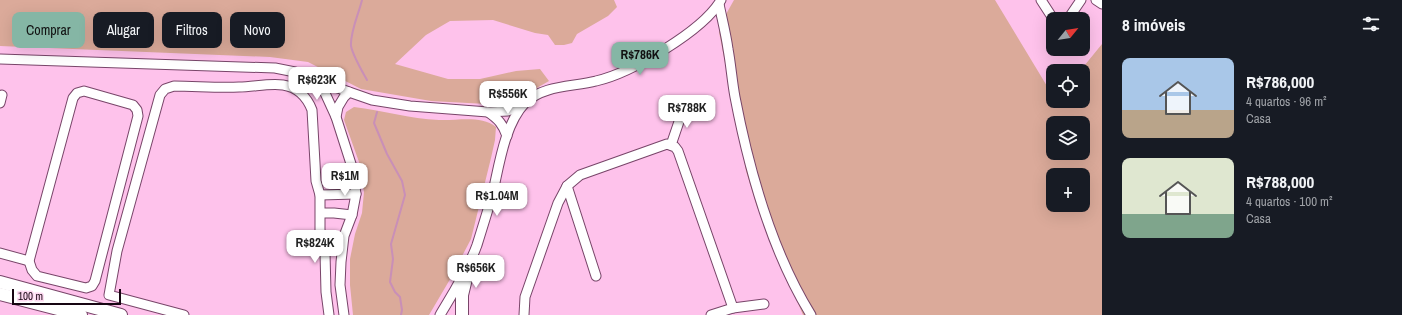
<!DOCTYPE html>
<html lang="pt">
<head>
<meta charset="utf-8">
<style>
	:root { --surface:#171b24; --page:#242831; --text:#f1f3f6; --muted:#9ea1a6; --accent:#85b6a5 }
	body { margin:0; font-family:"Archivo Narrow",sans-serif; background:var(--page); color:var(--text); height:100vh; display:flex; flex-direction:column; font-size:15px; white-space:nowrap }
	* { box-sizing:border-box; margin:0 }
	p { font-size:13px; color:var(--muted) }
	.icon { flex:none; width:22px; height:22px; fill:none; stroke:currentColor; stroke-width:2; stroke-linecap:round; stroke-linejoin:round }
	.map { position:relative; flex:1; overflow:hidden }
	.details { display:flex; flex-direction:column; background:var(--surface); width:300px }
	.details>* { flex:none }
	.banner { position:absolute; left:12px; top:12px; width:380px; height:36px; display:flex; gap:8px }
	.needle { width:26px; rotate:60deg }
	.tools { position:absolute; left:1046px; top:12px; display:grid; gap:8px }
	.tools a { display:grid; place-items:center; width:44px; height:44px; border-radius:8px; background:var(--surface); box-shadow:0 4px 16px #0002; font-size:20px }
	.scale { position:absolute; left:12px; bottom:10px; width:109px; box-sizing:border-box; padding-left:4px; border:2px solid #170512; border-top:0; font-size:11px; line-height:14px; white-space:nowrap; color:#170512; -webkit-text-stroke:3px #fdd8f0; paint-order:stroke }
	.price { position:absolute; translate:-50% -34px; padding:0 9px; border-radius:8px; background:#fff; color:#222; font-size:13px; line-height:26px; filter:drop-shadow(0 1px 2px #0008) }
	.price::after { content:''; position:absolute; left:50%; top:24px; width:12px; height:9px; margin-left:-6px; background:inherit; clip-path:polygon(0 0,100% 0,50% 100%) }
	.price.selected { background:var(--accent); color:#111 }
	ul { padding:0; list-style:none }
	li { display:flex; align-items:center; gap:12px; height:100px; padding:0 20px }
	li span { display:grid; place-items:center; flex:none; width:112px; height:80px; border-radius:8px; color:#555 }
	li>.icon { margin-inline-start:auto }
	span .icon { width:48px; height:48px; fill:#fffc; stroke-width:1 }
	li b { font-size:17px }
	h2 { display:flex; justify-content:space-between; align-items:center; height:48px; padding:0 20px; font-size:17px }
	.chip { padding:0 14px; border-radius:8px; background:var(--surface); box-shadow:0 4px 16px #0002; font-size:14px; line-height:36px }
	.chip.selected { background:var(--accent); color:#111 }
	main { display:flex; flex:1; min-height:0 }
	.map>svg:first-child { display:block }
	.green { fill:#dbaa9a; fill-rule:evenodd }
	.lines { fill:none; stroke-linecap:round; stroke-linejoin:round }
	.stream { stroke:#c98fb7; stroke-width:2 }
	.minor-casing { stroke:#784569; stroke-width:11 }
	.major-casing { stroke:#784569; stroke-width:14 }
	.minor { stroke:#fff; stroke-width:9 }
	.major { stroke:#fff; stroke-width:12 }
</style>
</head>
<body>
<main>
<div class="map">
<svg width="1102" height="315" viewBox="0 0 1102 315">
	<rect width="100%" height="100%" fill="#fec2eb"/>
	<g class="green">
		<polygon points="0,0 614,0 617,7 608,16 577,34 572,43 564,45 555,45 548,35 535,33 493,20 450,21 426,35 395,64 448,79 480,79 516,71 540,69 549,81 514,101 486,104 431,101 361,89 308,62 270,57 0,46"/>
		<path d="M734,0H995L1053,96V101H1083V71H1080L1102,44V315H803L757,207L746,171L719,32L725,16ZM1053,123H1083V153H1053ZM1053,175H1083V205H1053Z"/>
		<path d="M354,107C382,110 410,119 439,120C457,121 481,115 496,127L495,140L491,158L471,239L449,281L429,315H353L350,285V259L355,234L362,213L364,192L359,162L344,120L346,112Z"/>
	</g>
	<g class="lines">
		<g class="stream">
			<path d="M362,0C359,13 350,32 351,46C353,56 362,71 367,80"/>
			<polyline points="377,112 374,123 387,154 402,181 405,195 391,244 393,259 390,282 395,292 400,297 402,310 401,315"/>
		</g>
		<defs>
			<g id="minor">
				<polyline points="1041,0 1052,17 1054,19"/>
				<polyline points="1096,0 1102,4"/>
				<path d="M719,4C722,19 726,34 728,49C731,65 732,81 735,97C749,170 772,252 811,315"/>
				<polyline points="1068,19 1081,0"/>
				<polyline points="0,59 275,68 295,72 349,92 372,100 410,106 488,112 508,111 524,104"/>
				<polyline points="314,80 325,93 336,117"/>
				<polygon points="84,91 133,105 137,110 138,116 95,281 92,286 86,288 37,276 32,270 29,261 73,98 77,93"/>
				<polyline points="0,103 2,95"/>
				<path d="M488,112C498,119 503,124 507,136"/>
				<polyline points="671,145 684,107"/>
				<polyline points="567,186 596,276"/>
				<polyline points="320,195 356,194"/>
				<polyline points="321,213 334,213 352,215"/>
				<polyline points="0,253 29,261"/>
				<polyline points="733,308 764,304"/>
				<path d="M184,315L109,295L117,251L160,95L165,89L174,86C195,86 217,88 239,87C253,87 269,83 283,85C297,87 307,97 312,110L316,181L320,195V230L325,253L326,292L329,315"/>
				<polyline points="344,315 340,285 341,262 344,236 352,215 356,194 352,167 336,117 338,107 344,97 349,92"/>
				<path d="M440,315C453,293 468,270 477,245C482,229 487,213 492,196C499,167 504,125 525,103C543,85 573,87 596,81C631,73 703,31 721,0"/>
				<polyline points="524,315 525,297 558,203 567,186 580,175 667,144 675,147 678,151 733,308 711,315"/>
			</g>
			<g id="major">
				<polyline points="0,282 121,315"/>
				<polyline points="0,294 81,315"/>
				<polyline points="462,315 462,295 470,262"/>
			</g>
		</defs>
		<use href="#minor" class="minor-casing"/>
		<use href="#major" class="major-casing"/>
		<use href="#minor" class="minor"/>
		<use href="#major" class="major"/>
	</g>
</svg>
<div class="tools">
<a><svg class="needle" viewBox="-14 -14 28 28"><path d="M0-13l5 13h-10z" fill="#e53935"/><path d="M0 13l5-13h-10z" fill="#9ea1a6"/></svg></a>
<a><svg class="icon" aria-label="locate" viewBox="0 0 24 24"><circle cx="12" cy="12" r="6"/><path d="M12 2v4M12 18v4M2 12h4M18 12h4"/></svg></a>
<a><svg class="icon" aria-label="layers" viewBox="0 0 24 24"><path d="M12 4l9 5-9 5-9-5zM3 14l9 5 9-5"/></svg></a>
<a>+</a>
</div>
<div class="scale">100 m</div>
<b class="price selected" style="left:640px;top:76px">R$786K</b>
<b class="price" style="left:317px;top:101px">R$623K</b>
<b class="price" style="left:508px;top:115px">R$556K</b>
<b class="price" style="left:687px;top:129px">R$788K</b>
<b class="price" style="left:345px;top:197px">R$1M</b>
<b class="price" style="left:497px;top:217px">R$1.04M</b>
<b class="price" style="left:315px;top:264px">R$824K</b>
<b class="price" style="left:476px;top:289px">R$656K</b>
<div class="banner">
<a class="chip selected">Comprar</a>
<a class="chip">Alugar</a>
<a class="chip">Filtros</a>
<a class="chip">Novo</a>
</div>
</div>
<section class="details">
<h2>8 imóveis<svg class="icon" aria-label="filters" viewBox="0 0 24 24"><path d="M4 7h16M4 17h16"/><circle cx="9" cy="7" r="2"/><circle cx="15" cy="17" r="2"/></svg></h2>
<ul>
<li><span style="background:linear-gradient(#a9c7e8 65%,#b9a48a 0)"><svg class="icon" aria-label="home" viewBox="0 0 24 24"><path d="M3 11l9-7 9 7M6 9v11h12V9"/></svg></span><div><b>R$786,000</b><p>4 quartos · 96 m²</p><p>Casa</p></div></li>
<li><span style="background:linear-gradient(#dfe7d0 70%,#7fa58c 0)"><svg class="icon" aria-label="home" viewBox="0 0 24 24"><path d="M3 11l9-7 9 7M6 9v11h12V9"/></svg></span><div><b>R$788,000</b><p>4 quartos · 100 m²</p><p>Casa</p></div></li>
</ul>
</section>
</main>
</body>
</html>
